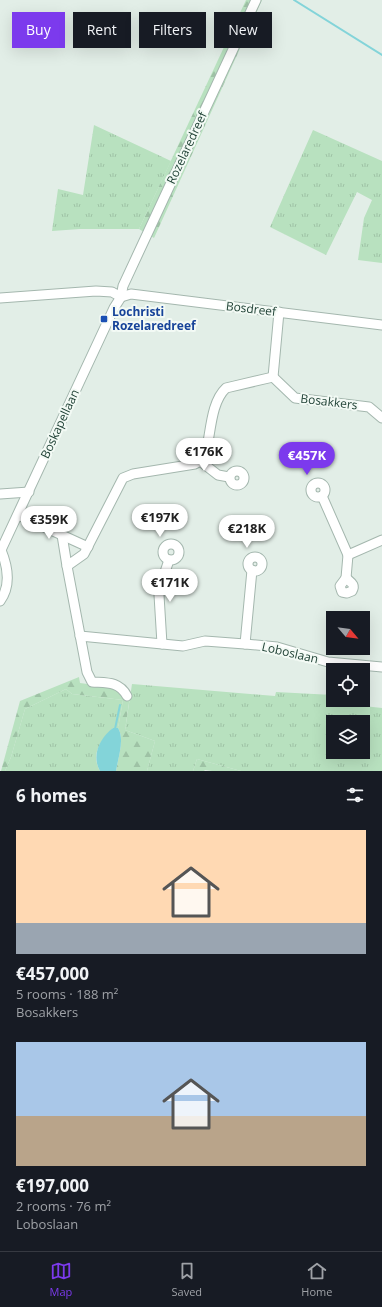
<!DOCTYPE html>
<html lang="en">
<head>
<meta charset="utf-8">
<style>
	:root { --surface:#171b24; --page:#20242c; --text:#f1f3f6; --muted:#9ea1a6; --line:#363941; --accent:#7c3aed }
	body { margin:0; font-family:"Open Sans",sans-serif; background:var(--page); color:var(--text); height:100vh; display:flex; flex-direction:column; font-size:15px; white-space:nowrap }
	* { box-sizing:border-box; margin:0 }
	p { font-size:13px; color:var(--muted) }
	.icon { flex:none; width:22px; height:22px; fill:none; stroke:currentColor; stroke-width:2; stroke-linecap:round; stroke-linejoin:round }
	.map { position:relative; height:771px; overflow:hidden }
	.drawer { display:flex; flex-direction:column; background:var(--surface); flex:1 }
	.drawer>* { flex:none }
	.banner { position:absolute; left:12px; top:12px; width:358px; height:36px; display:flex; gap:8px }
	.needle { width:26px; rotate:119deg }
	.controls { position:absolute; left:326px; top:611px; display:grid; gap:8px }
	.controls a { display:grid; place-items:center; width:44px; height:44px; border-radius:0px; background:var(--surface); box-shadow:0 4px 16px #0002; font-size:20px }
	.price { position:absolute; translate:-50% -34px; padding:0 9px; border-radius:14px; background:#fff; color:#222; font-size:13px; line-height:26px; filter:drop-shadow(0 1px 2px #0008) }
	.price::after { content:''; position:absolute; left:50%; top:24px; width:12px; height:9px; margin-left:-6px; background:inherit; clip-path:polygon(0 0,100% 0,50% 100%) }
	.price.selected { background:var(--accent); color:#fff }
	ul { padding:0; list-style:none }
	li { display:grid; align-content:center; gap:8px; height:212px; padding:0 16px }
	li span { display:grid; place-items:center; height:124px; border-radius:0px; color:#555 }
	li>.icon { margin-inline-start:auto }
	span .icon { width:72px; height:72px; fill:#fffc; stroke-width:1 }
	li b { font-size:17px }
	h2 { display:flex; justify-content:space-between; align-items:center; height:48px; padding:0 16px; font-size:17px }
	.pill { padding:0 14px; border-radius:0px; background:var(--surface); box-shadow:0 4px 16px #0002; font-size:14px; line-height:36px }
	.pill.selected { background:var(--accent); color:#fff }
	.tab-bar { display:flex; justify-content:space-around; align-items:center; height:56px; border-top:1px solid var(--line); background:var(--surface); font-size:11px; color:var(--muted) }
	.tab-bar a { display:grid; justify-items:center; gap:2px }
	.tab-bar .selected { color:var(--accent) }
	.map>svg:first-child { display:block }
	.grass { fill:url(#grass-tufts); fill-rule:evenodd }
	.forest { fill:url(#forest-firs) }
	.water { fill:#83d4d9 }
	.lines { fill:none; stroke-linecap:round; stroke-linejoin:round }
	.stream { stroke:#83d4d9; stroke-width:2 }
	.minor-casing { stroke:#a4b7ae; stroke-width:11 }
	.minor { stroke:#fff; stroke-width:9 }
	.transit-dot { fill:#1a4fb4; stroke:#f3faf5; stroke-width:1.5 }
	.labels { text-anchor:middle; stroke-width:4; stroke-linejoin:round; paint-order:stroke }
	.street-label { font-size:12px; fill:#1f4135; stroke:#f3faf5 }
	.transit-label { font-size:12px; font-weight:bold; fill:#164399; stroke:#f3faf5; text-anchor:start }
</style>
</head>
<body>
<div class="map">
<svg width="382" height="771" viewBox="0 0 382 771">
	<defs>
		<pattern id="grass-tufts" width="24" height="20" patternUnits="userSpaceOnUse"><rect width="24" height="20" fill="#b8e1bf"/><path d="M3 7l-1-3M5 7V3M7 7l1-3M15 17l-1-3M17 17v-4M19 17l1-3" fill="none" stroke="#9ec2a5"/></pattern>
		<pattern id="forest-firs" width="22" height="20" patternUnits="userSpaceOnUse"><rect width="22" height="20" fill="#b8e1bf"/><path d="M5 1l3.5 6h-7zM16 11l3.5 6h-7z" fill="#9ec2a5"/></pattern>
	</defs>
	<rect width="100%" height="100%" fill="#e2eee7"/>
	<g class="grass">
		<polygon points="94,125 171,161 139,229 80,229 52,231 58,189 83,195"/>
		<polygon points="313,130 382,161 382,263 358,260 364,218 372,200 357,192 326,255 270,227"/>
		<path d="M132,684L275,696L276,692L333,695V700H354L355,705L382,708V771H241L197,759L193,771H147L155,741L125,730ZM333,722H363V752H333Z"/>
		<path d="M66,689L72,694L123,700L118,728H113C101,741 90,753 100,771H5L11,757L25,709Z"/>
	</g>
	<g class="forest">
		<polygon points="246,0 262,0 154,238 139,229"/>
		<path d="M79,677L80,683L116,688L130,696L125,730L155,741L147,771H116C118,758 125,739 118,728L123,700L72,694L66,689L25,709L11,757L5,771H1L20,701Z"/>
		<polygon points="197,759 241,771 212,771 205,770 204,771 193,771"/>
	</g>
	<path class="water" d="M113,728H118C125,739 118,758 116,771H100C91,755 100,738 113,728Z"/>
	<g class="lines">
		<g class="stream">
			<polyline points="294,0 382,55"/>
			<polyline points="115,729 120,705"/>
		</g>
		<defs>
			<g id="minor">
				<polyline points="121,297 131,294 382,325"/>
				<polyline points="0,298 96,291 112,292 121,297"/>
				<polyline points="273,377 295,398 369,407 382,418"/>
				<polyline points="273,377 279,312"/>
				<polyline points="200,461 218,475 229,477"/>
				<circle cx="237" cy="478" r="7"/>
				<circle cx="318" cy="490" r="7"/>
				<polyline points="0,494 29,492"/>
				<polyline points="322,496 348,555 382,540"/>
				<polyline points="18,515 88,547"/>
				<path d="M62,535L67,566L84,554L123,478L133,474L195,464L200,461L205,456C211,435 210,403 226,388L273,377"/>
				<circle cx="171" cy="552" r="8"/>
				<circle cx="255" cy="564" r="7"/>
				<path d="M67,566L87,672L92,682C106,683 119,681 127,696"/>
				<path d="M346,578C350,582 356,584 352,591L347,593L342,592L340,586Z"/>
				<polyline points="346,578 348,555"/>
				<path d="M0,601C11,586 8,567 1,550L114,308L121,297L123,286L256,0"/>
				<polyline points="80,636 183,646 205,641 245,644 277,647 328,662 382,667"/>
				<polyline points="162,644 159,595 162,581 169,560"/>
				<polyline points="245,644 252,570"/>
			</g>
		</defs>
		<use href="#minor" class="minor-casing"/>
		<use href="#minor" class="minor"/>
	</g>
	<rect class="transit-dot" x="100" y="315" width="8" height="8" rx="2"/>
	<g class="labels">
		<g class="street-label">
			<text transform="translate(187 148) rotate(-65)" y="4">Rozelaredreef</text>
			<text transform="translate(251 309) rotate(7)" y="4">Bosdreef</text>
			<text transform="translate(329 402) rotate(7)" y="4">Bosakkers</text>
			<text transform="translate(60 424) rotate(-65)" y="4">Boskapellaan</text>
			<text transform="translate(290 653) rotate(13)" y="4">Loboslaan</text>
		</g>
		<g class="transit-label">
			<text x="112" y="316">Lochristi<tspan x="112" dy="14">Rozelaredreef</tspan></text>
		</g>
	</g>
</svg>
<div class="controls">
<a><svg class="needle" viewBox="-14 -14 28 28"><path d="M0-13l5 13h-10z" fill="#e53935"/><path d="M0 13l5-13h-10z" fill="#9ea1a6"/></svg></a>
<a><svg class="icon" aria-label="locate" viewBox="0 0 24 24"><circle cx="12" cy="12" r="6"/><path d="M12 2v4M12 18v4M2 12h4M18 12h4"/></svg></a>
<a><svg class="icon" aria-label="layers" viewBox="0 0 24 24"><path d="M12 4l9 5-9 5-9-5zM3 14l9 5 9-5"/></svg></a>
</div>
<b class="price" style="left:204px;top:472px">€176K</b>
<b class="price selected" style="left:307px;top:476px">€457K</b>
<b class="price" style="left:160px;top:538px">€197K</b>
<b class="price" style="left:49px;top:540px">€359K</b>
<b class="price" style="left:247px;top:549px">€218K</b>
<b class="price" style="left:170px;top:603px">€171K</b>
<div class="banner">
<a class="pill selected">Buy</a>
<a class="pill">Rent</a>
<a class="pill">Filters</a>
<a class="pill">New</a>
</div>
</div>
<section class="drawer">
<h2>6 homes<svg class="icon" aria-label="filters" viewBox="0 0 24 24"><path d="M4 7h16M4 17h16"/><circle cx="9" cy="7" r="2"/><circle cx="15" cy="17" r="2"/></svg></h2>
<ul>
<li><span style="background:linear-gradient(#ffd9b3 75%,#9aa5b1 0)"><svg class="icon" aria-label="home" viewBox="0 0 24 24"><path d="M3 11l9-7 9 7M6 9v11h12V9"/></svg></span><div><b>€457,000</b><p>5 rooms · 188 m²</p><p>Bosakkers</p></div></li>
<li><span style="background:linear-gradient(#a9c7e8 60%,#b9a48a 0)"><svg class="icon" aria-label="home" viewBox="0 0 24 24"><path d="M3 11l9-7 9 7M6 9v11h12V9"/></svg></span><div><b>€197,000</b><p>2 rooms · 76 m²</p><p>Loboslaan</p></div></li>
</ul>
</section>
<nav class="tab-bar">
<a class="selected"><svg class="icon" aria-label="map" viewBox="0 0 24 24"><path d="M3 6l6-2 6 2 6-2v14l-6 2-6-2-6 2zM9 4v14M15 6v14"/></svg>Map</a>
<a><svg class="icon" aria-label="saved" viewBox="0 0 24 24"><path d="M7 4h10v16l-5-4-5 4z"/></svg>Saved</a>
<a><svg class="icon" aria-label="home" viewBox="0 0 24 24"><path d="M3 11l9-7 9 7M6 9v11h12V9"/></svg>Home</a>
</nav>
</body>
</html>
